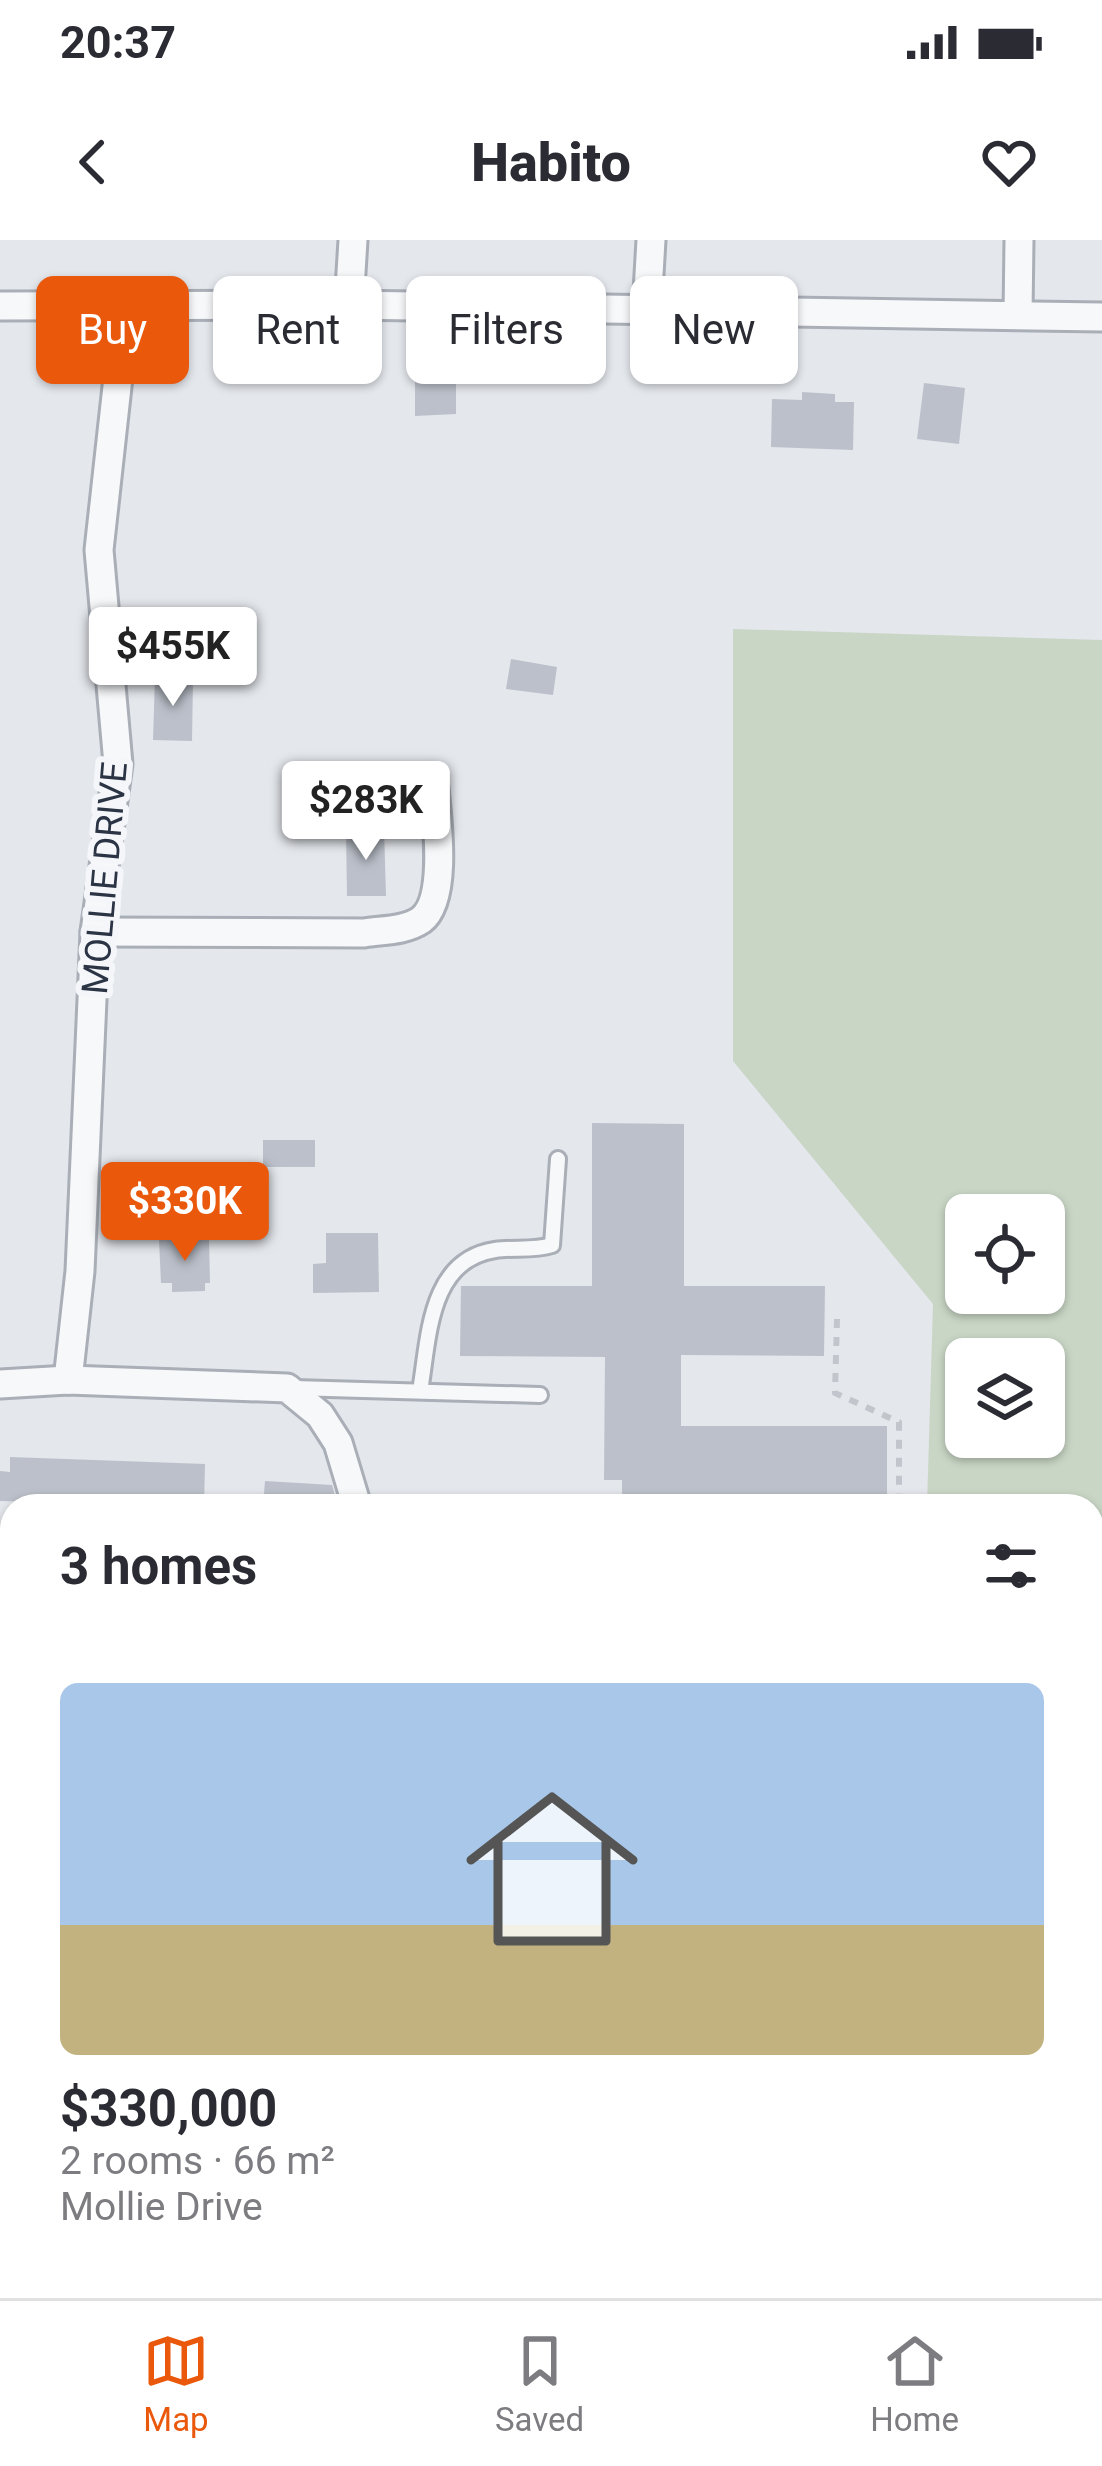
<!DOCTYPE html>
<html lang="en">
<head>
<meta charset="utf-8">
<style>
	:root { --surface:#fff; --page:#f7f7f7; --text:#2b2b33; --muted:#7c7c81; --line:#e1e1e2; --accent:#ea580c }
	body { margin:0; font-family:Roboto,sans-serif; background:var(--page); color:var(--text); height:100vh; display:flex; flex-direction:column; font-size:45px; white-space:nowrap }
	* { box-sizing:border-box; margin:0 }
	p { font-size:39px; color:var(--muted) }
	.icon { flex:none; width:66px; height:66px; fill:none; stroke:currentColor; stroke-width:2; stroke-linecap:round; stroke-linejoin:round }
	.map { position:relative; flex:1; overflow:hidden }
	.details { position:absolute; left:0px; top:1254px; width:1104px; height:804px; display:flex; flex-direction:column; background:var(--surface); border-radius:36px 36px 0 0; box-shadow:0 3px 9px #0004 }
	.details>* { flex:none }
	.top-card { position:absolute; left:36px; top:36px; width:1032px; height:108px; display:flex; gap:24px }
	.fabs { position:absolute; left:945px; top:954px; display:grid; gap:24px }
	.fabs a { display:grid; place-items:center; width:120px; height:120px; border-radius:18px; background:var(--surface); box-shadow:0 3px 9px #0004; font-size:60px }
	.price { position:absolute; translate:-50% -102px; padding:0 27px; border-radius:12px; background:#fff; color:#222; font-size:39px; line-height:78px; filter:drop-shadow(0 3px 6px #0008) }
	.price::after { content:''; position:absolute; left:50%; top:72px; width:36px; height:27px; margin-left:-18px; background:inherit; clip-path:polygon(0 0,100% 0,50% 100%) }
	.price.active { background:var(--accent); color:#fff }
	ul { padding:0; list-style:none }
	li { display:grid; align-content:center; gap:24px; height:636px; padding:0 60px }
	li+li { border-top:3px solid var(--line) }
	li span { display:grid; place-items:center; height:372px; border-radius:18px; color:#555 }
	li>.icon { margin-inline-start:auto }
	span .icon { width:216px; height:216px; fill:#fffc; stroke-width:1 }
	li b { font-size:51px }
	h2 { display:flex; justify-content:space-between; align-items:center; height:144px; padding:0 60px; font-size:51px }
	.pill { padding:0 42px; border-radius:18px; background:var(--surface); box-shadow:0 3px 9px #0004; font-size:42px; line-height:108px }
	.pill.active { background:var(--accent); color:#fff }
	.status { display:flex; justify-content:space-between; align-items:center; height:84px; padding:0 60px; background:var(--surface); direction:ltr }
	.status svg { height:33px; fill:currentColor }
	header { display:flex; justify-content:space-between; align-items:center; height:156px; padding:0 60px; background:var(--surface); font-size:54px; font-weight:800 }
	.dock { display:flex; justify-content:space-around; align-items:center; height:168px; border-top:3px solid var(--line); background:var(--surface); font-size:33px; color:var(--muted) }
	.dock a { display:grid; justify-items:center; gap:6px }
	.dock .active { color:var(--accent) }
	.map>svg:first-child { display:block }
	.green { fill:#c9d6c5; fill-rule:evenodd }
	.building { fill:#bbc0ca }
	.lines { fill:none; stroke-linecap:round; stroke-linejoin:round }
	.lane-casing { stroke:#a9aeb7; stroke-width:20 }
	.street-casing { stroke:#a9aeb7; stroke-width:33 }
	.path { stroke:#c2c5cb; stroke-width:6; stroke-dasharray:9 9; stroke-linecap:butt }
	.lane { stroke:#f7f8fa; stroke-width:14 }
	.street { stroke:#f7f8fa; stroke-width:27 }
	.labels { text-anchor:middle; stroke-width:12; stroke-linejoin:round; paint-order:stroke }
	.street-label { font-size:36px; fill:#2b3445; stroke:#f4f6f9 }
</style>
</head>
<body>
<div class="status"><b>20:37</b><svg viewBox="0 0 49 12"><path d="M0 12V9h3v3zM5 12V6h3v6zM10 12V3h3v9zM15 12V0h3v12zM26 1h20v11H26zM47 4h2v5h-2z"/></svg></div>
<header><svg class="icon" aria-label="back" viewBox="0 0 24 24"><path d="M15 5l-7 7 7 7"/></svg>Habito<svg class="icon" aria-label="heart" viewBox="0 0 24 24"><path d="M12 20l-8-8c-3-5 5-10 8-4 3-6 11-1 8 4z"/></svg></header>
<div class="map">
<svg width="1102" height="2058" viewBox="0 0 1102 2058">
	<rect width="100%" height="100%" fill="#e4e7ec"/>
	<path class="green" d="M733,389L1102,400V1852L1092,1842V1266H927L933,1064L733,821ZM966,975H1044V1053H966ZM966,1119H1044V1197H966Z"/>
	<g class="building">
		<polygon points="415,135 456,135 456,174 415,176"/>
		<polygon points="924,143 965,148 959,204 917,199"/>
		<polygon points="802,152 835,154 835,162 854,162 853,210 771,207 772,159 802,160"/>
		<polygon points="511,419 557,427 553,455 506,449"/>
		<polygon points="155,437 193,437 192,501 153,500"/>
		<polygon points="384,589 386,656 347,656 346,590"/>
		<polygon points="592,883 684,884 684,1046 825,1046 824,1116 681,1115 681,1186 887,1186 887,1266 622,1266 622,1240 604,1240 605,1117 460,1116 461,1046 592,1046"/>
		<rect x="263" y="900" width="52" height="27"/>
		<polygon points="326,993 378,993 379,1052 313,1053 313,1024 326,1023"/>
		<polygon points="209,998 210,1043 205,1043 205,1051 172,1052 172,1043 161,1043 159,1000"/>
		<polygon points="10,1217 205,1224 204,1266 0,1261 0,1231 10,1232"/>
		<polygon points="265,1241 332,1245 338,1266 263,1266"/>
	</g>
	<g class="lines">
		<defs>
			<g id="lane">
				<polyline points="294,1148 540,1155"/>
				<path d="M420,1151C429,1099 428,1020 495,1010C514,1007 533,1011 552,1005L558,919"/>
				<polyline points="0,1339 12,1339"/>
			</g>
			<g id="street">
				<polyline points="349,65 353,0"/>
				<polyline points="0,66 349,65 1102,77"/>
				<polyline points="647,69 651,0"/>
				<polyline points="1018,75 1019,0"/>
				<path d="M95,692L364,693C382,690 405,691 421,680C448,660 437,579 434,548"/>
				<polyline points="68,1140 80,1031 95,692 118,524 99,310 126,65"/>
				<polyline points="0,1144 68,1140 287,1148 320,1175 338,1203 357,1266"/>
				<polyline points="0,2045 12,2045"/>
				<polyline points="268,2046 272,2058"/>
				<polyline points="907,2046 933,2058"/>
			</g>
		</defs>
		<use href="#lane" class="lane-casing"/>
		<use href="#street" class="street-casing"/>
		<polyline class="path" points="837,1079 835,1153 899,1182 899,1266"/>
		<use href="#lane" class="lane"/>
		<use href="#street" class="street"/>
	</g>
	<g class="labels">
		<g class="street-label">
			<text transform="translate(104 638) rotate(-85)" y="13">MOLLIE DRIVE</text>
		</g>
	</g>
</svg>
<div class="fabs">
<a><svg class="icon" aria-label="locate" viewBox="0 0 24 24"><circle cx="12" cy="12" r="6"/><path d="M12 2v4M12 18v4M2 12h4M18 12h4"/></svg></a>
<a><svg class="icon" aria-label="layers" viewBox="0 0 24 24"><path d="M12 4l9 5-9 5-9-5zM3 14l9 5 9-5"/></svg></a>
</div>
<b class="price" style="left:173px;top:469px">$455K</b>
<b class="price" style="left:366px;top:623px">$283K</b>
<b class="price active" style="left:185px;top:1024px">$330K</b>
<div class="top-card">
<a class="pill active">Buy</a>
<a class="pill">Rent</a>
<a class="pill">Filters</a>
<a class="pill">New</a>
</div>
<section class="details">
<h2>3 homes<svg class="icon" aria-label="filters" viewBox="0 0 24 24"><path d="M4 7h16M4 17h16"/><circle cx="9" cy="7" r="2"/><circle cx="15" cy="17" r="2"/></svg></h2>
<ul>
<li><span style="background:linear-gradient(#a9c7e8 65%,#c2b280 0)"><svg class="icon" aria-label="home" viewBox="0 0 24 24"><path d="M3 11l9-7 9 7M6 9v11h12V9"/></svg></span><div><b>$330,000</b><p>2 rooms · 66 m²</p><p>Mollie Drive</p></div></li>
</ul>
</section>
</div>
<nav class="dock">
<a class="active"><svg class="icon" aria-label="map" viewBox="0 0 24 24"><path d="M3 6l6-2 6 2 6-2v14l-6 2-6-2-6 2zM9 4v14M15 6v14"/></svg>Map</a>
<a><svg class="icon" aria-label="saved" viewBox="0 0 24 24"><path d="M7 4h10v16l-5-4-5 4z"/></svg>Saved</a>
<a><svg class="icon" aria-label="home" viewBox="0 0 24 24"><path d="M3 11l9-7 9 7M6 9v11h12V9"/></svg>Home</a>
</nav>
</body>
</html>
